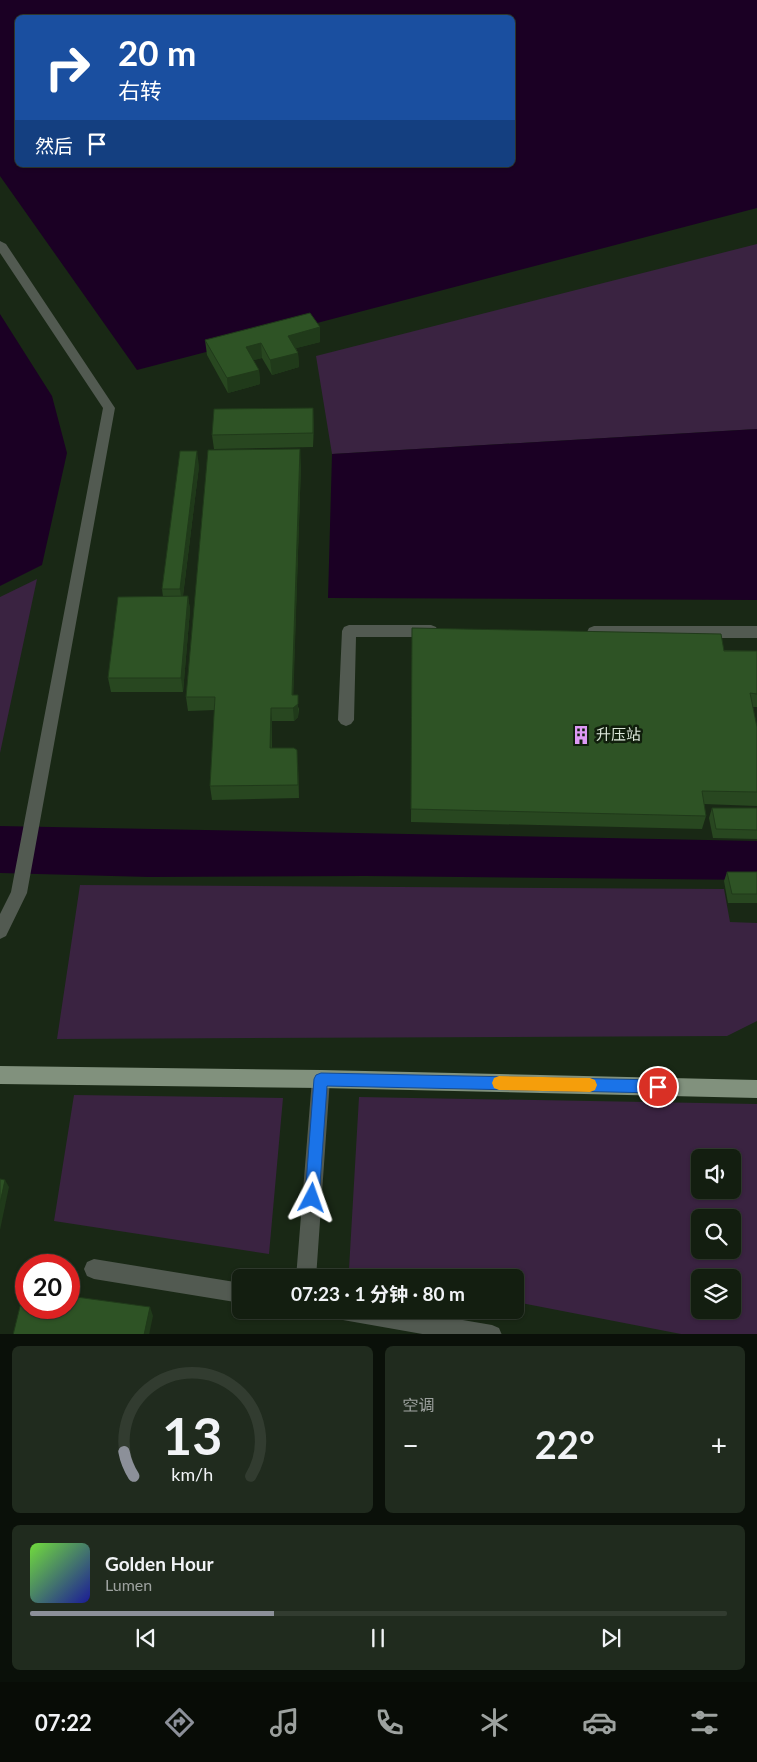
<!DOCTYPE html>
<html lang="zh">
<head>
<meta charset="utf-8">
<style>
  :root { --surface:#131e10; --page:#202b1e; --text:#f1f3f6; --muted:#9da29f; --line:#323c30; --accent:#8c9099 }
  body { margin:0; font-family:Lato,"Noto Sans SC",sans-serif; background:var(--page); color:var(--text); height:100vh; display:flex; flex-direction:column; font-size:19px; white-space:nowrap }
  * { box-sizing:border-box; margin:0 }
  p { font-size:16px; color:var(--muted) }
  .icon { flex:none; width:28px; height:28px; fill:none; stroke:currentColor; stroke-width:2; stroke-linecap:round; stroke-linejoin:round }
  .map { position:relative; height:1334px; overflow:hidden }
  .panel { display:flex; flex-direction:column; gap:12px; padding:12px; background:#0a1009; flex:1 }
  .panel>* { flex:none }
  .banner { position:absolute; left:15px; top:15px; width:500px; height:152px; border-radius:8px; box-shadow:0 1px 4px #0004,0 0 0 1px var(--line); background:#1a4fa0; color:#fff; overflow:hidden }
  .controls { position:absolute; left:691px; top:1149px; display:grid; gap:10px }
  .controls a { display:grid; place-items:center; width:50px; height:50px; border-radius:8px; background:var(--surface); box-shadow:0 1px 4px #0004,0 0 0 1px var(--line); font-size:25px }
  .speed { position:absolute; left:15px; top:1254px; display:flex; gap:10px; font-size:25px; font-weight:700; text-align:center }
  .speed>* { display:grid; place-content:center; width:65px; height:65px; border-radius:50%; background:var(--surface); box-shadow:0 1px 4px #0004,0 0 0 1px var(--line); line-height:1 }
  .speed .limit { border:8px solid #d22; background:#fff; color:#111 }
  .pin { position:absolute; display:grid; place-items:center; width:42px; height:42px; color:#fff; margin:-21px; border:2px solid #fff; border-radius:50%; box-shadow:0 1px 5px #0007 }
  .me { position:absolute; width:55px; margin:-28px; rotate:4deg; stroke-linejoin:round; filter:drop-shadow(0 0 4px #0008) }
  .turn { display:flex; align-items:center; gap:18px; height:105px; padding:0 20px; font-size:22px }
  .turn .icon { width:65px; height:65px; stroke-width:2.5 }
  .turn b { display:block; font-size:35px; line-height:42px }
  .then { display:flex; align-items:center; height:48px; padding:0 20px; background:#0003; gap:10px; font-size:19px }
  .big { font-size:38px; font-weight:700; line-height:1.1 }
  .panel .tile { flex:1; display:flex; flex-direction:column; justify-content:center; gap:8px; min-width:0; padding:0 18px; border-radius:8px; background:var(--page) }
  .panel .dial { align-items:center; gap:0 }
  .dial svg { height:130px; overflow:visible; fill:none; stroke:var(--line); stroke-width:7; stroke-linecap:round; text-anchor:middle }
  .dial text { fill:var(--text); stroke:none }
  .song { display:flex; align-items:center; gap:15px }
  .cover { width:60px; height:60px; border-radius:8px; background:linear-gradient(135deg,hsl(100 70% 55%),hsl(240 70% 35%)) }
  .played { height:5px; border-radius:2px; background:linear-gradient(90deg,var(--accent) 35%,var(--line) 35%) }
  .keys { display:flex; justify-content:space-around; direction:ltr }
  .heat { display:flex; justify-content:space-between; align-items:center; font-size:28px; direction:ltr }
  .panel .tiles { flex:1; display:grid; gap:12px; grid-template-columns:1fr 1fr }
  .tile:last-child { grid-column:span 2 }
  .trip { position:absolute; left:232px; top:1269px; width:292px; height:50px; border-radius:8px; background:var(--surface); box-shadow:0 1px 4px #0004,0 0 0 1px var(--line); font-weight:700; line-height:50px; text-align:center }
  .tab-bar { display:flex; height:80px; justify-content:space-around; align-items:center; background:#080c06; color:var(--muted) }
  .tab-bar .icon { width:35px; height:35px }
  .tab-bar .active { color:var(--accent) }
  .tab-bar b { font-size:22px; color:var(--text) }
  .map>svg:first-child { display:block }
</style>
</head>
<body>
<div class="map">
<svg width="757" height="1335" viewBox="0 0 757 1335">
  <rect width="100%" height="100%" fill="#192815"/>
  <!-- green -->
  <path fill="#3a2341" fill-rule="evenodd" d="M757,244V429L332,454L316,356Z
    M37,579L0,753V597Z
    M80,885L724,889L730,922L757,923V1021L727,1036L57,1039Z
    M74,1095L283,1098L269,1254L54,1221Z
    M359,1097L757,1104V1334H681L516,1302V1278L393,1277L349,1269ZM700,1158H732V1190H700ZM700,1218H732V1250H700ZM700,1278H732V1310H700Z"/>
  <!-- water -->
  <path fill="#1b0024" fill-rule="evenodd" d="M0,0H757V208L137,370L0,176ZM18,18H512V165H18Z
    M0,314L52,396L67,453L42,565L0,586Z
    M757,429V600L328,598L332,454Z
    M0,826L757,841V880L365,876L149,877L0,873Z"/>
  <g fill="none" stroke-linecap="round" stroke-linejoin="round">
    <!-- minor -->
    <path fill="#525a51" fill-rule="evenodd" d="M0,241L6,244L115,408L27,893L6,936L0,939V914L11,892L103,408L0,253Z
      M349,625H431L436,627L438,631L436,635L431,637H356L354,720L351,724L346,726L341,724L338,720L342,631L344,627Z
      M594,626H757V638H594L589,636L587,632L589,628Z
      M321,1070L328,1073L330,1079L316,1278H296L312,1079L314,1073Z
      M94,1259L241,1283V1303L94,1279L87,1276L84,1269L87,1262Z
      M333,1310H404L492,1325L499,1328L502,1335H428L343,1320L336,1317Z"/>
    <!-- major -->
    <path fill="#81917d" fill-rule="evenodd" d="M0,1066L321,1070L757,1080V1098L321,1088L0,1084Z"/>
  </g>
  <!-- wall -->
  <path fill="#284720" d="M320,327V342L296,348L298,353L299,367L272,375L262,358L253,360L259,370L260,384L228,393L207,355L205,340Z
    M314,422L313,447L214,449L212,435Z
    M301,464L293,695L299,709L298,717L294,721H272V748L298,763L299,798L212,800L210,786L215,710L188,711L186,697Z
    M199,466L183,596H188L190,610L183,692H111L108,678L163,597L162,589Z
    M412,642L757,651V707H753L757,727V806L704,804L706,816L702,829L411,822Z
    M712,808H757V839L713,838L709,818Z
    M727,872H757V903H728L724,881Z"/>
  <!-- shaded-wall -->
  <path fill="#203a1a" d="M320,327V342L289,350L288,336Z
    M261,343L262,358L247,362L246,347Z
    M298,353L299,367L272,375L270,360Z
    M259,370L260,384L228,393L227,378Z
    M313,408L314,422L313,447Z
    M300,449L301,464L293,707L298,695V717L294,721L292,695Z
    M197,451L199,466L182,603L180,589Z
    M188,596L190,610L183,692L181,678Z
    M271,708L272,721L271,762L270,748Z
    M5,1180L9,1187L0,1230V1203Z
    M150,1307L153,1316L149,1335H144Z"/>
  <!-- building -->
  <path fill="#2e5325" stroke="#203a1a" d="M310,313L320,327L288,336L298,353L270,360L261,343L246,347L259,370L227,378L205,340Z
    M313,408V433L212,435L214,409Z
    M300,449L292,695H298V704L293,708H271L270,748H294L297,750L298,785L210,786L215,697H186L208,450Z
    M180,451H197L180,589H162Z
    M188,596L181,678H108L118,597Z
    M412,628L721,634L724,651H757V694L750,693L757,727V792L702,791L706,816L411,809Z
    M712,808H757V830L716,829Z
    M727,872H757V894H732Z
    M0,1179L5,1180L0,1203Z
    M24,1290L26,1291V1308H69V1296L150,1307L144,1335H13Z"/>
  <!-- route -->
  <path fill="#1a73e8" stroke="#114b97" d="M321,1073L658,1080L663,1082L665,1087L663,1091L658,1093L327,1086L319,1198L317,1203L312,1206L307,1203L305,1198L314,1079L316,1075Z"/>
  <!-- slow -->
  <path fill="#f59e0b" d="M499,1076L590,1078L595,1080L597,1085L595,1090L590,1092L499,1090L494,1088L492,1083L494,1078Z"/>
  <!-- icons -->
  <defs>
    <g id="building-bare" transform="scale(1.5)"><path d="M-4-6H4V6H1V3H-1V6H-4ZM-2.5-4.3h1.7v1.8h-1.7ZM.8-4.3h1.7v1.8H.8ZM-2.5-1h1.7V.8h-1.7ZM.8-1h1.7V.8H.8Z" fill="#dd99f4" stroke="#101e0c" stroke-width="2.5" paint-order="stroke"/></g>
  </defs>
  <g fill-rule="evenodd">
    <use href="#building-bare" x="581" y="735"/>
  </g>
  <g text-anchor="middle" stroke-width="5" stroke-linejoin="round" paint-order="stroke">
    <!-- poi labels -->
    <g font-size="15" fill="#dce7da" stroke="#101e0c" text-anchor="start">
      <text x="596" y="740">升压站</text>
    </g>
  </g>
</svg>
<div class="controls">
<a><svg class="icon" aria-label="sound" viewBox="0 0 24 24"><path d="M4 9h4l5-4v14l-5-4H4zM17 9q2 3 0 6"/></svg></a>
<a><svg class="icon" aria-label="search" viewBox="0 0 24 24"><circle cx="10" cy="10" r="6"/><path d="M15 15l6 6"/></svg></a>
<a><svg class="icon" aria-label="layers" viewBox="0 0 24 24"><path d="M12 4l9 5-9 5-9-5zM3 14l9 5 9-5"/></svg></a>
</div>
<div class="speed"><div class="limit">20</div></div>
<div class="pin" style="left:658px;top:1087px;background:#d93025"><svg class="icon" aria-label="arrive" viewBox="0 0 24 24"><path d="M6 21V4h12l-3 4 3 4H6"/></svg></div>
<svg class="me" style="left:312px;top:1198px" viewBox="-20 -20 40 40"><path d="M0-17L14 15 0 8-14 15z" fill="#1a73e8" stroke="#fff" stroke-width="4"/></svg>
<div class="trip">07:23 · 1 分钟 · 80 m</div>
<div class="banner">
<div class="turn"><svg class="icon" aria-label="right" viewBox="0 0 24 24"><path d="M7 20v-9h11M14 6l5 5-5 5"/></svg><div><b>20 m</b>右转</div></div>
<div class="then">然后<svg class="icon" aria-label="arrive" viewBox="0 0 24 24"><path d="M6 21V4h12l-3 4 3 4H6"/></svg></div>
</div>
</div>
<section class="panel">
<div class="tiles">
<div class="tile dial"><svg viewBox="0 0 100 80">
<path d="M14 69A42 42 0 1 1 86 69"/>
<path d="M14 69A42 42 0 0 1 8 54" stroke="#8c9099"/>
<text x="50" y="56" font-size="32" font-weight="700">13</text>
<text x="50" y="72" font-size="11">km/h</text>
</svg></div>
<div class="tile"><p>空调</p>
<div class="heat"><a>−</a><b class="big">22°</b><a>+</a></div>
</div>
<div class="tile">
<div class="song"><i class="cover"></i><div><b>Golden Hour</b><p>Lumen</p></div></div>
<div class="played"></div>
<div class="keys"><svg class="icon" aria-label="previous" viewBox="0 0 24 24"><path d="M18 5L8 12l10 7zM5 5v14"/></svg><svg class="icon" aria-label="pause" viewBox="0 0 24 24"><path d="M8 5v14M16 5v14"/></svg><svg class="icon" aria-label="next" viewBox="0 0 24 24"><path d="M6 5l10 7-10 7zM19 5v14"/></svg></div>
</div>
</div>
</section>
<nav class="tab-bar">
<b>07:22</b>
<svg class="icon active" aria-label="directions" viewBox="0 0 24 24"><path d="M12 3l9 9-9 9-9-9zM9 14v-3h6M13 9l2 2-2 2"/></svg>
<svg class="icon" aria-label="music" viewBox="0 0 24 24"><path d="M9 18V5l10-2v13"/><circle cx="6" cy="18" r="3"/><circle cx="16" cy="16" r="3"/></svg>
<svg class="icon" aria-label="phone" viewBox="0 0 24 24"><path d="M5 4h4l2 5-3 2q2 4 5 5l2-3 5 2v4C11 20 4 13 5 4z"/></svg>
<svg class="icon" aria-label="climate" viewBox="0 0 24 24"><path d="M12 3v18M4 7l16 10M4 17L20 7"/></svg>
<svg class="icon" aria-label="car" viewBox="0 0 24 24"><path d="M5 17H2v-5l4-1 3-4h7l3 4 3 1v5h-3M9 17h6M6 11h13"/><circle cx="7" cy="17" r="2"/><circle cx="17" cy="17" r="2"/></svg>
<svg class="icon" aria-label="filters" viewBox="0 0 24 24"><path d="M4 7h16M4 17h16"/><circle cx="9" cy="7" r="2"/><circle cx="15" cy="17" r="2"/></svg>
</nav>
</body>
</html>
